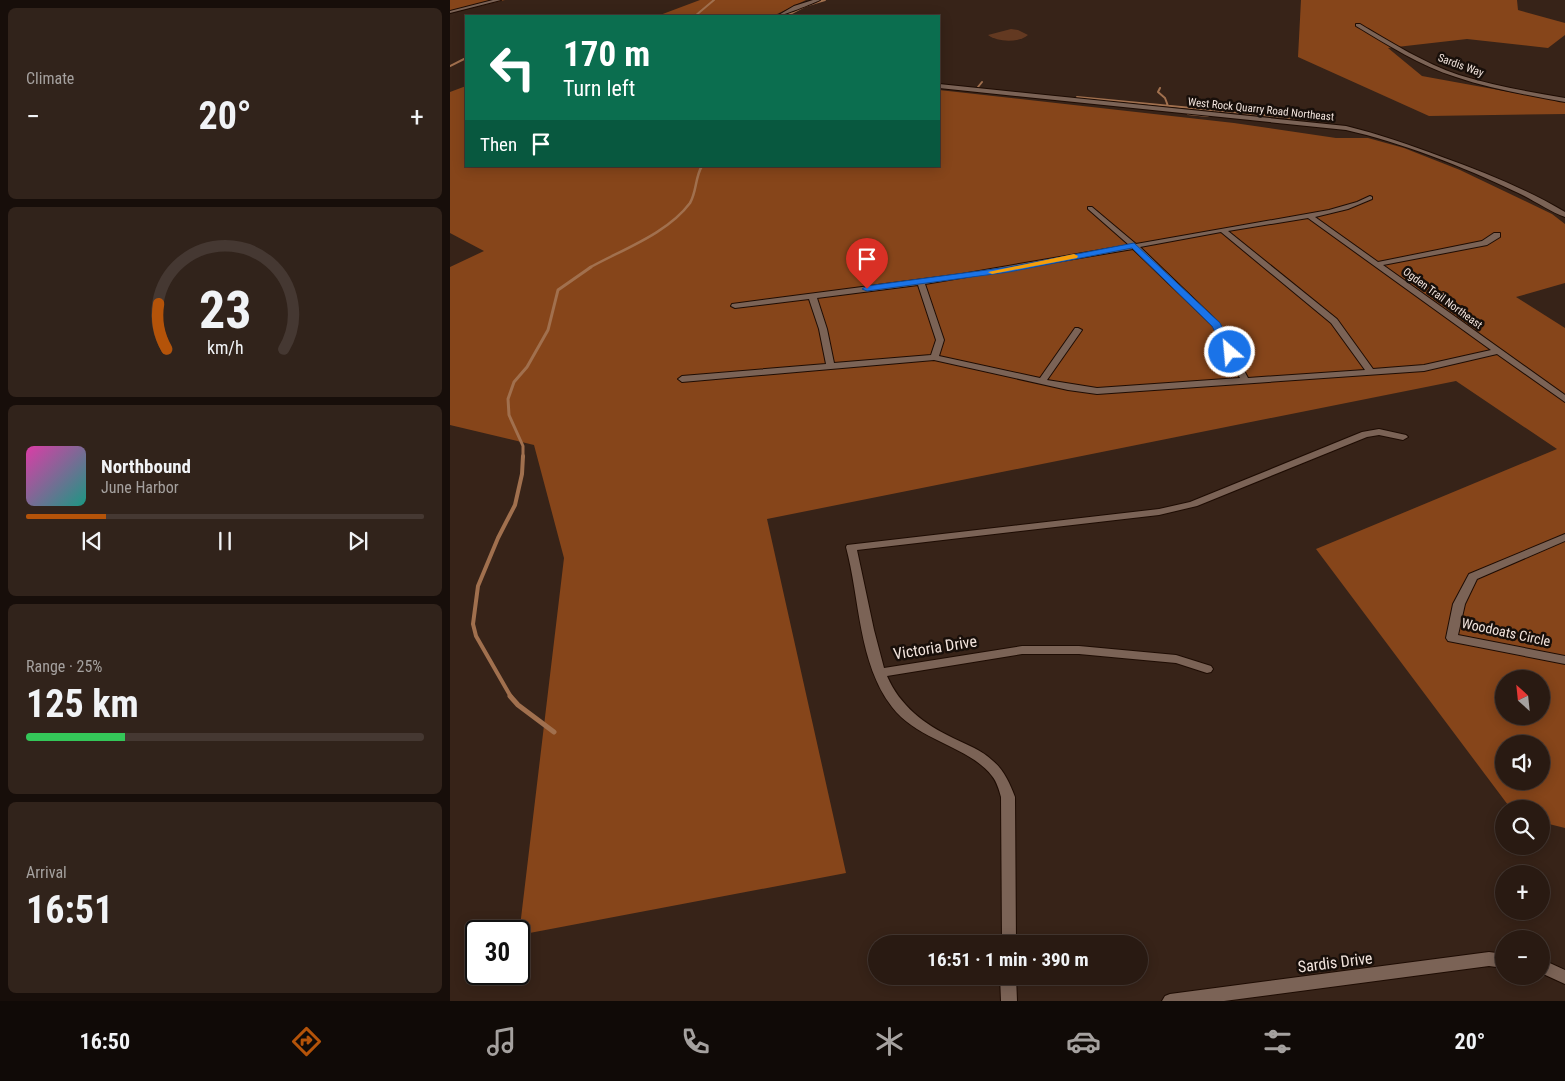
<!DOCTYPE html>
<html lang="en">
<head>
<meta charset="utf-8">
<style>
  :root { --surface:#291a12; --page:#31231b; --text:#f1f3f6; --muted:#a5a19f; --line:#453832; --accent:#b45309 }
  body { margin:0; font-family:"Roboto Condensed",sans-serif; background:var(--page); color:var(--text); height:100vh; display:flex; flex-direction:column; font-size:19px; white-space:nowrap }
  * { box-sizing:border-box; margin:0 }
  p { font-size:16px; color:var(--muted) }
  .icon { flex:none; width:28px; height:28px; fill:none; stroke:currentColor; stroke-width:2; stroke-linecap:round; stroke-linejoin:round }
  .map { position:relative; flex:1; overflow:hidden }
  .drawer { display:flex; flex-direction:column; gap:8px; padding:8px; background:#170e0a; width:450px }
  .drawer>* { flex:none }
  .hud { position:absolute; left:15px; top:15px; width:475px; height:152px; border-radius:0px; box-shadow:0 2px 12px #0003,0 0 0 1px var(--line); background:#0b6e4f; color:#fff; overflow:hidden }
  .needle { width:32px; rotate:333deg }
  .fabs { position:absolute; left:1045px; top:670px; display:grid; gap:10px }
  .fabs a { display:grid; place-items:center; width:55px; height:55px; border-radius:50%; background:var(--surface); box-shadow:0 2px 12px #0003,0 0 0 1px var(--line); font-size:25px }
  .speed { position:absolute; left:15px; top:920px; display:flex; gap:10px; font-size:25px; font-weight:700; text-align:center }
  .speed>* { display:grid; place-content:center; width:65px; height:65px; border-radius:50%; background:var(--surface); box-shadow:0 2px 12px #0003,0 0 0 1px var(--line); line-height:1 }
  .speed .limit { border:2px solid #111; border-radius:8px; background:#fff; color:#111 }
  .pin { position:absolute; display:grid; place-items:center; width:42px; height:42px; color:#fff; margin:-51px -21px; border-radius:50% 50% 50% 0; rotate:-45deg; box-shadow:0 0 5px #0007 }
  .pin .icon { rotate:45deg }
  .me { position:absolute; width:55px; margin:-28px; rotate:333deg; stroke-linejoin:round; filter:drop-shadow(0 0 4px #0008) }
  .turn { display:flex; align-items:center; gap:18px; height:105px; padding:0 15px; font-size:22px }
  .turn .icon { width:65px; height:65px; stroke-width:2.5 }
  .turn b { display:block; font-size:35px; line-height:42px }
  .then { display:flex; align-items:center; height:48px; padding:0 15px; background:#0003; gap:10px; font-size:19px }
  .big { font-size:38px; font-weight:700; line-height:1.1 }
  .drawer .card { flex:1; display:flex; flex-direction:column; justify-content:center; gap:8px; min-width:0; padding:0 18px; border-radius:8px; background:var(--page) }
  .drawer .dial { align-items:center; gap:0 }
  .dial svg { height:130px; overflow:visible; fill:none; stroke:var(--line); stroke-width:7; stroke-linecap:round; text-anchor:middle }
  .dial text { fill:var(--text); stroke:none }
  .song { display:flex; align-items:center; gap:15px }
  .cover { width:60px; height:60px; border-radius:8px; background:linear-gradient(135deg,hsl(320 70% 55%),hsl(170 70% 35%)) }
  .played { height:5px; border-radius:2px; background:linear-gradient(90deg,var(--accent) 20%,var(--line) 20%) }
  .keys { display:flex; justify-content:space-around; direction:ltr }
  .heat { display:flex; justify-content:space-between; align-items:center; font-size:28px; direction:ltr }
  .charge { height:8px; border-radius:4px; background:linear-gradient(90deg,#34c759 25%,var(--line) 0) }
  .trip { position:absolute; left:418px; top:935px; width:280px; height:50px; border-radius:25px; background:var(--surface); box-shadow:0 2px 12px #0003,0 0 0 1px var(--line); font-weight:700; line-height:50px; text-align:center }
  .menu { display:flex; height:80px; justify-content:space-around; align-items:center; background:#100a07; color:var(--muted) }
  .menu .icon { width:35px; height:35px }
  .menu .on { color:var(--accent) }
  .menu b { font-size:22px; color:var(--text) }
  main { display:flex; flex:1; min-height:0 }
  .map>svg:first-child { display:block }
</style>
</head>
<body>
<main>
<section class="drawer">
<div class="card"><p>Climate</p>
<div class="heat"><a>−</a><b class="big">20°</b><a>+</a></div>
</div>
<div class="card dial"><svg viewBox="0 0 100 80">
<path d="M14 69A42 42 0 1 1 86 69"/>
<path d="M14 69A42 42 0 0 1 9 41" stroke="#b45309"/>
<text x="50" y="56" font-size="32" font-weight="700">23</text>
<text x="50" y="72" font-size="11">km/h</text>
</svg></div>
<div class="card">
<div class="song"><i class="cover"></i><div><b>Northbound</b><p>June Harbor</p></div></div>
<div class="played"></div>
<div class="keys"><svg class="icon" aria-label="previous" viewBox="0 0 24 24"><path d="M18 5L8 12l10 7zM5 5v14"/></svg><svg class="icon" aria-label="pause" viewBox="0 0 24 24"><path d="M8 5v14M16 5v14"/></svg><svg class="icon" aria-label="next" viewBox="0 0 24 24"><path d="M6 5l10 7-10 7zM19 5v14"/></svg></div>
</div>
<div class="card"><p>Range · 25%</p><b class="big">125 km</b><div class="charge"></div></div>
<div class="card"><p>Arrival</p><b class="big">16:51</b></div>
</section>
<div class="map">
<svg width="1115" height="1001" viewBox="0 0 1115 1001">
  <rect width="100%" height="100%" fill="#372318"/>
  <!-- green -->
  <path fill="#633921" d="M561,29L568,30L578,35C569,43 547,42 538,35Z"/>
  <!-- forest -->
  <path fill="#86451a" fill-rule="evenodd" d="M0,0H55L0,13Z
    M250,0H356L323,16L210,15Z
    M851,0H1067L1068,10L1115,23V35L1098,48L1017,39L938,48L972,76L1115,102V114L979,116L848,57Z
    M16,86V166H489V90L784,123L886,138H918L954,148L1010,170L1102,214L1115,224V283L1066,297L1115,328V828L1091,822V809H1061L866,549L1107,449L1006,381L317,519L396,873L69,935L114,558L84,445L0,425V267L34,251L0,233V92ZM1054,679H1091V716H1054ZM1054,744H1091V781H1054Z"/>
  <g fill="none" stroke-linecap="round" stroke-linejoin="round">
    <!-- stream-far4 -->
    <path stroke="#a1704e" stroke-width="2" d="M245,16L264,0
      M336,16L355,6L375,0
      M0,66L16,58
      M528,87L532,82
      M710,88L708,92L715,98L718,106
      M627,97L844,118
      M764,111L769,103
      M738,114L758,116"/>
    <!-- stream-far3 -->
    <path stroke="#a1704e" stroke-width="2.5" d="M837,117L844,118
      M139,268C171,250 217,234 240,203C247,191 245,177 252,166"/>
    <!-- stream-far2 -->
    <path stroke="#a1704e" stroke-width="3" d="M73,457V446L59,415L58,399L64,382L77,367L98,330L108,290L141,267"/>
    <!-- stream-far1 -->
    <path stroke="#a1704e" stroke-width="4" d="M61,697L26,636L23,624L28,586L48,538L65,505L72,474L73,456"/>
    <!-- stream -->
    <path stroke="#a1704e" stroke-width="5" d="M60,696L68,705L104,732"/>
    <!-- street casing -->
    <g stroke="#1e0c03" stroke-width="2">
      <path id="street" d="M43,0H51L0,13V11Z
        M363,0H370C365,3 331,16 327,16L344,6Z
        M906,24H910C942,43 974,63 1009,75C1044,86 1080,92 1115,98V102C1078,95 1041,89 1006,77C970,66 938,45 906,26Z
        M489,84L896,126C929,134 960,145 992,157C1034,172 1076,189 1115,212V217C1098,211 1081,198 1064,191C1014,167 950,142 896,130L489,88Z
        M920,196L922,197V199L898,209L865,217L928,262L1032,241L1044,233H1050V237L1037,245L933,265L1115,395V402L1047,354L974,371L647,394L618,390L484,360L232,382L228,379L232,376L376,364L369,329L359,299L285,308L281,306L282,304L512,274L679,245L638,209V207H642L686,244L879,210L907,202ZM858,218L1041,350L974,365L923,369L887,319L778,231ZM771,232L881,323L915,370L798,378L769,323L690,247ZM683,249L763,326L790,378L647,388L597,380L632,330L628,328H625L590,378L489,356L494,340L475,284ZM468,285L486,340L481,355L384,363L377,329L367,298Z
        M929,429L956,435L958,437L953,440L929,435L917,437L747,506L709,515L407,550L424,630L434,668L572,646H629L726,655L761,666L763,669L761,672L757,673L726,663L629,654H572L437,676C450,706 474,724 503,738C517,745 532,750 543,761C554,770 560,784 565,797L566,944H552L551,797C549,790 547,782 542,776C519,746 468,741 442,707C408,663 410,599 396,547L397,545L709,509L740,502L912,432Z
        M1115,534V541L1027,579L1015,604L1008,635L1115,656V664L998,641L996,638L1003,604L1019,574Z
        M1039,952L1054,954V968L1039,966L774,1001H712L715,996L720,994Z
        M1091,959L1115,970V984L1091,973Z
        M550,976H566L567,1001H551Z"/>
    </g>
    <!-- street -->
    <use href="#street" fill="#7b6356" fill-rule="evenodd"/>
  </g>
  <!-- route -->
  <path fill="#1a73e8" stroke="#114b97" d="M684,243L770,323L785,352L784,354H777L762,326L682,248L559,272L417,291L412,289L417,286L559,267Z"/>
  <!-- slow -->
  <path fill="#f59e0b" d="M624,254L628,256L627,258L542,274L538,272Z"/>
  <g text-anchor="middle" stroke-width="5" stroke-linejoin="round" paint-order="stroke">
    <!-- far-street labels -->
    <g font-size="11" fill="#f2e4dd" stroke="#180f0a">
      <text transform="translate(1011 65) rotate(20)" y="4">Sardis Way</text>
      <text transform="translate(811 109) rotate(6)" y="4">West Rock Quarry Road Northeast</text>
      <text transform="translate(993 298) rotate(36)" y="4">Ogden Trail Northeast</text>
    </g>
    <!-- street labels -->
    <g font-size="14" fill="#f2e4dd" stroke="#180f0a">
      <text transform="translate(1056 632) rotate(12)" y="5">Woodoats Circle</text>
    </g>
    <!-- near-street labels -->
    <g font-size="16" fill="#f2e4dd" stroke="#180f0a">
      <text transform="translate(485 647) rotate(-9)" y="6">Victoria Drive</text>
      <text transform="translate(885 962) rotate(-7)" y="6">Sardis Drive</text>
    </g>
  </g>
</svg>
<div class="fabs">
<a><svg class="needle" viewBox="-14 -14 28 28"><path d="M0-13l5 13h-10z" fill="#e53935"/><path d="M0 13l5-13h-10z" fill="#a5a19f"/></svg></a>
<a><svg class="icon" aria-label="sound" viewBox="0 0 24 24"><path d="M4 9h4l5-4v14l-5-4H4zM17 9q2 3 0 6"/></svg></a>
<a><svg class="icon" aria-label="search" viewBox="0 0 24 24"><circle cx="10" cy="10" r="6"/><path d="M15 15l6 6"/></svg></a>
<a>+</a>
<a>−</a>
</div>
<div class="speed"><div class="limit">30</div></div>
<div class="pin" style="left:417px;top:289px;background:#d93025"><svg class="icon" aria-label="arrive" viewBox="0 0 24 24"><path d="M6 21V4h12l-3 4 3 4H6"/></svg></div>
<svg class="me" style="left:780px;top:352px" viewBox="-20 -20 40 40"><circle r="17" fill="#1a73e8" stroke="#fff" stroke-width="3"/><path d="M0-11L8 9 0 5-8 9z" fill="#fff"/></svg>
<div class="trip">16:51 · 1 min · 390 m</div>
<div class="hud">
<div class="turn"><svg class="icon" aria-label="left" viewBox="0 0 24 24"><path d="M17 20v-9H6M10 6l-5 5 5 5"/></svg><div><b>170 m</b>Turn left</div></div>
<div class="then">Then<svg class="icon" aria-label="arrive" viewBox="0 0 24 24"><path d="M6 21V4h12l-3 4 3 4H6"/></svg></div>
</div>
</div>
</main>
<nav class="menu">
<b>16:50</b>
<svg class="icon on" aria-label="directions" viewBox="0 0 24 24"><path d="M12 3l9 9-9 9-9-9zM9 14v-3h6M13 9l2 2-2 2"/></svg>
<svg class="icon" aria-label="music" viewBox="0 0 24 24"><path d="M9 18V5l10-2v13"/><circle cx="6" cy="18" r="3"/><circle cx="16" cy="16" r="3"/></svg>
<svg class="icon" aria-label="phone" viewBox="0 0 24 24"><path d="M5 4h4l2 5-3 2q2 4 5 5l2-3 5 2v4C11 20 4 13 5 4z"/></svg>
<svg class="icon" aria-label="climate" viewBox="0 0 24 24"><path d="M12 3v18M4 7l16 10M4 17L20 7"/></svg>
<svg class="icon" aria-label="car" viewBox="0 0 24 24"><path d="M5 17H2v-5l4-1 3-4h7l3 4 3 1v5h-3M9 17h6M6 11h13"/><circle cx="7" cy="17" r="2"/><circle cx="17" cy="17" r="2"/></svg>
<svg class="icon" aria-label="filters" viewBox="0 0 24 24"><path d="M4 7h16M4 17h16"/><circle cx="9" cy="7" r="2"/><circle cx="15" cy="17" r="2"/></svg>
<b>20°</b>
</nav>
</body>
</html>
